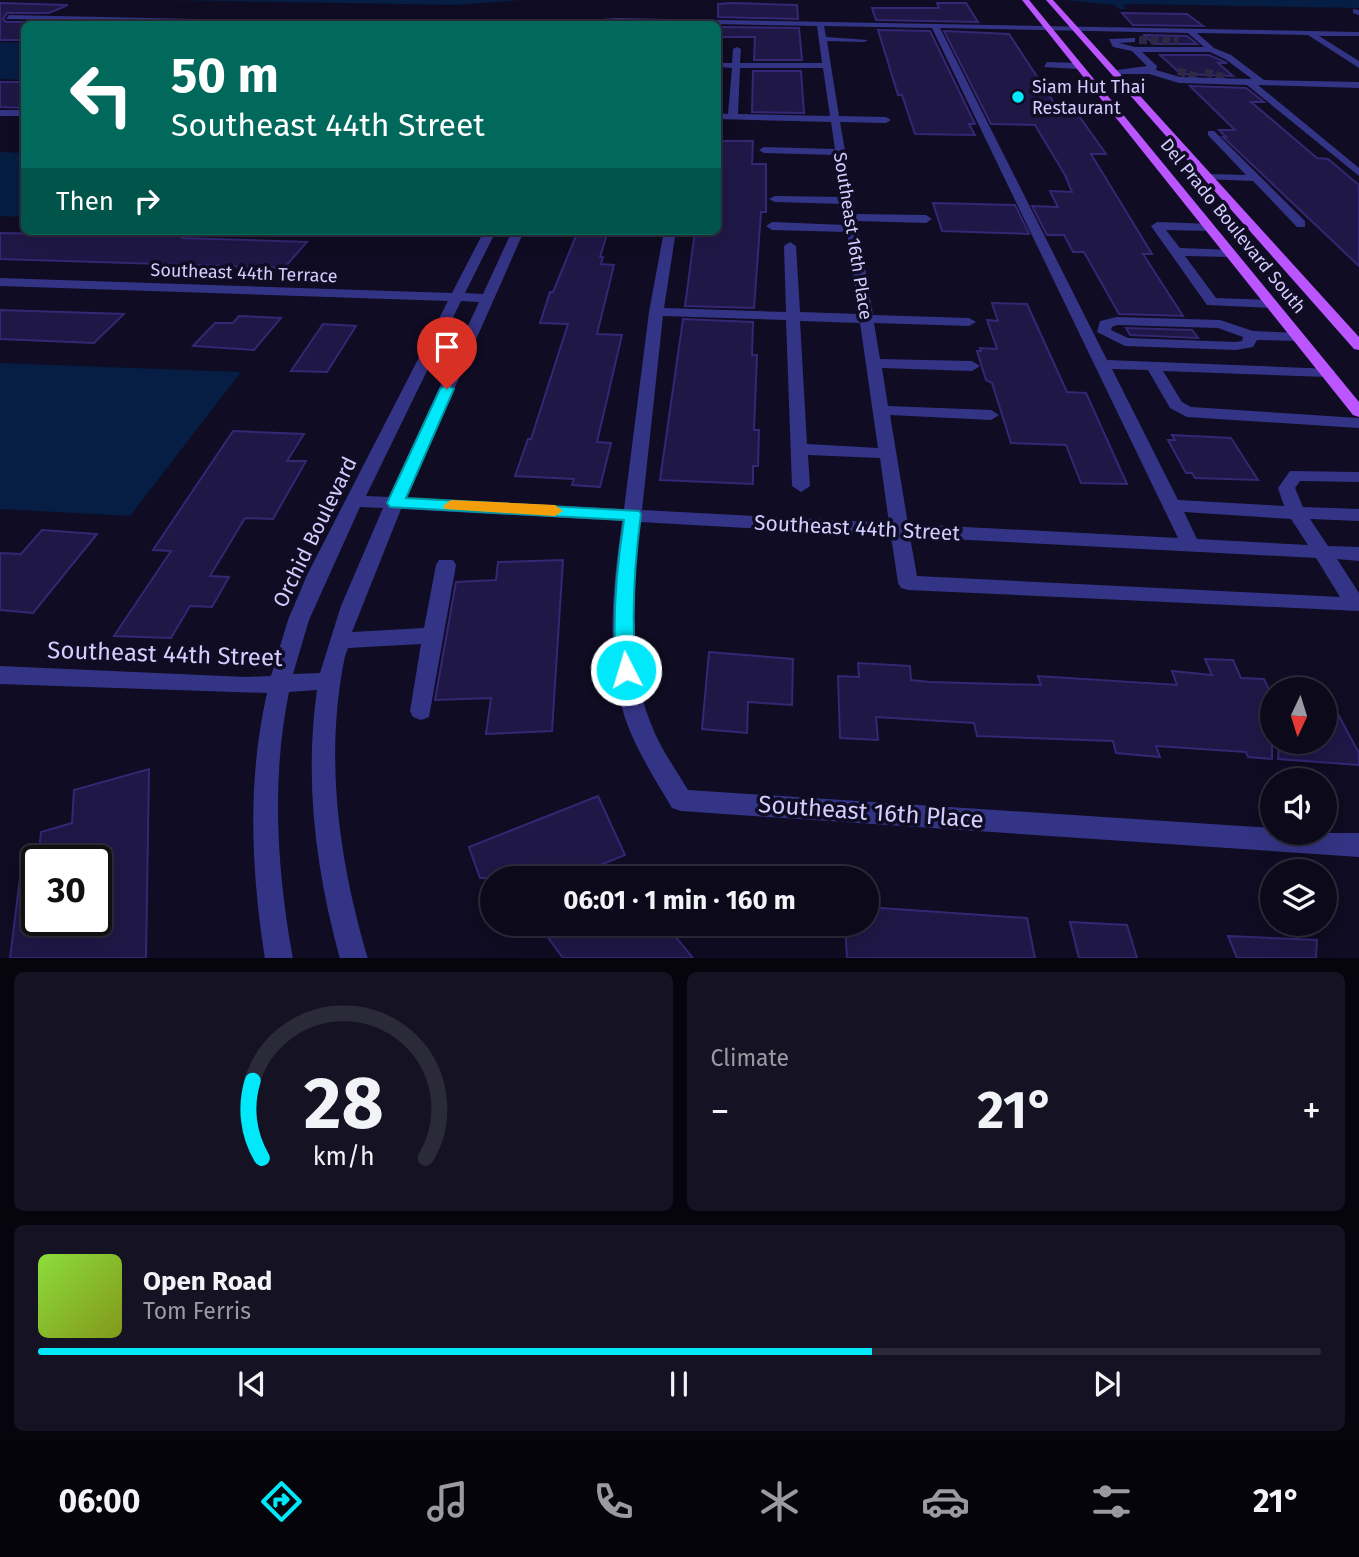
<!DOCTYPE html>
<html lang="en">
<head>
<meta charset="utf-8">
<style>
  :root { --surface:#0b091a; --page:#141223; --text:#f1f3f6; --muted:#9a9aa2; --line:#2b2a39; --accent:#00e8f9 }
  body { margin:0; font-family:"Fira Sans",sans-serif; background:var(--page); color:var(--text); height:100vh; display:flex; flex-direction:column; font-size:26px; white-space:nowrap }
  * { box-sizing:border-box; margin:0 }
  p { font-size:23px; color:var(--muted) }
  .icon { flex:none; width:38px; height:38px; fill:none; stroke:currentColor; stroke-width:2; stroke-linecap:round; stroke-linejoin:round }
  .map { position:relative; height:958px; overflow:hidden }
  .drawer { display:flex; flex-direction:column; gap:14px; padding:14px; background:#06050e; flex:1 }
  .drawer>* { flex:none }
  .top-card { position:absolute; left:21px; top:21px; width:700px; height:214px; border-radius:10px; box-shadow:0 7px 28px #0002,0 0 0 2px var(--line); background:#00695c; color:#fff; overflow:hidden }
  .needle { width:46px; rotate:184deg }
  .controls { position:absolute; left:1260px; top:677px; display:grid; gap:14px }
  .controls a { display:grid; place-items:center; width:77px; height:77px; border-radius:50%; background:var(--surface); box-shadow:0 7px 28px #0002,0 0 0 2px var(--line); font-size:35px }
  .speed { position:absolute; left:21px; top:845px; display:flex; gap:14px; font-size:35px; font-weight:700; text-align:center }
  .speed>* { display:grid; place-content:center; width:91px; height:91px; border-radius:50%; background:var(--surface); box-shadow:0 7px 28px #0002,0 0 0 2px var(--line); line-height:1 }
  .speed .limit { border:4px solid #111; border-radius:10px; background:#fff; color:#111 }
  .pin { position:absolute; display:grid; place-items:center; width:60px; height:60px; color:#fff; margin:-72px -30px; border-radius:50% 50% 50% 0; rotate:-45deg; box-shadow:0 0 7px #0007 }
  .pin .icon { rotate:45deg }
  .me { position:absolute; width:77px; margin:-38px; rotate:355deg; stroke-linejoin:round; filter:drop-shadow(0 0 5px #0008) }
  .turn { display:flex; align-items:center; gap:24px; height:147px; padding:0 35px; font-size:32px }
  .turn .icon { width:91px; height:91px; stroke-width:2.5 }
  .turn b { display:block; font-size:49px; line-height:60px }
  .then { display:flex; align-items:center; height:66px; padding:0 35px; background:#0003; gap:14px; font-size:26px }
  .big { font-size:52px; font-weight:700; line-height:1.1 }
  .drawer .tile { flex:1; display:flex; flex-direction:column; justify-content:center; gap:10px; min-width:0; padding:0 24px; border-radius:10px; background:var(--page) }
  .drawer .dial { align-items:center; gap:0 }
  .dial svg { height:182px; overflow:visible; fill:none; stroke:var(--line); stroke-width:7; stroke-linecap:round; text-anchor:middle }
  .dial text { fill:var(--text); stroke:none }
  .song { display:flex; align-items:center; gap:21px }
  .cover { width:84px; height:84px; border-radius:10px; background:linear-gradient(135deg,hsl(90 70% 55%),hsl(70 70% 35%)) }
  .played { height:7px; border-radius:4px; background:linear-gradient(90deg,var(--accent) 65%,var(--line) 65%) }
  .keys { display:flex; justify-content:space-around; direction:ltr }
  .heat { display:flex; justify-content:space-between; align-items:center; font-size:38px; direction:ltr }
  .drawer .tiles { flex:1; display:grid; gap:14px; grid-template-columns:1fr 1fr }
  .tile:last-child { grid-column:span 2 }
  .trip { position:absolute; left:480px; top:866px; width:399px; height:70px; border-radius:35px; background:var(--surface); box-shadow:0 7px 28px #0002,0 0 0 2px var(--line); font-weight:700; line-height:70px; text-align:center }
  .tabs { display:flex; height:112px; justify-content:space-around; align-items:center; background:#04040a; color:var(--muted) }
  .tabs .icon { width:49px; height:49px }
  .tabs .selected { color:var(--accent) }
  .tabs b { font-size:32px; color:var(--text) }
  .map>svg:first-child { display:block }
</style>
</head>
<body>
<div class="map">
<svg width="1359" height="959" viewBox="0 0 1359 959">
  <rect width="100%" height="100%" fill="#0f0c23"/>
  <!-- water -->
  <path fill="#061e43" d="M169,0H523L455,5Z
    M1064,0H1359V8L1135,4L1123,5L1127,9H1119L1115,5Z
    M0,42L24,43V80L0,79Z
    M0,152L24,153V217L0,216Z
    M0,363L241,372L130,516L0,509Z"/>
  <!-- building -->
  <path fill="#1f1746" stroke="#342773" stroke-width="2" d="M0,3L68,5L49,13H7L3,19L6,22H30L24,24V40H0Z
    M733,3L797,5L798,19L718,17V4Z
    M937,3H966L978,22L876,20L872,8H939Z
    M1122,13L1187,14L1203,26L1133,25Z
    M718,27L799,28L802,60H754L755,37H718Z
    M878,30L930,31L975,124H969L975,135L915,134L902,95H898Z
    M944,31L1009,34L1063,116H1079L1106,154H1091L1152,254H1143L1183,316L1119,314L1084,252H1073L1064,235H1047L1032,206L1058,207L1050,191L1072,192L1065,175L1035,125L991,124Z
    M1144,35L1187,36L1197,44H1154Z
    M1160,55H1209L1227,63H1218L1233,76L1181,74Z
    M753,71H801L804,113L752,112Z
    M0,82H24V108L0,107Z
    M1190,86L1246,88L1264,102H1251L1317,158L1328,159L1359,185V266L1223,137H1226L1219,130H1235Z
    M718,141H753L752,164H766V212H761L754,308L685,306L695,231H718Z
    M933,203L1015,205L1029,234L942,231Z
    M145,231L188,233L182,238L307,242L284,268L0,259V233L139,236Z
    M578,231H608L600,257H603L601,264L614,265L597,334L622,335L597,442L611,443L600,487L572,485L574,479L515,476L528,439H531L568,324L540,323L550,292H553Z
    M992,303L1027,304L1067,392L1086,393L1127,484L1081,483L1066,445L1011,443L992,383L986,380L977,351H981L980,348L997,349L987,320L998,321Z
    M0,310L124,314L94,343L0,339Z
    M239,316L281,318L254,350L193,346L215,323H233Z
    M683,319L753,322L752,355H757L754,430H759L758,466H753V484L660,480Z
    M323,324L356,326L327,372L291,371Z
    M1126,328L1192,330L1198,338L1130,335Z
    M233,431L304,434L287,461H306L273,519L245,518L210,576L229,577L212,607L190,606L171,638L114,636L171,551L153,550Z
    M1172,435L1231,438L1258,480L1195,478L1192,473H1186L1168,440H1175Z
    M42,530L97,534L33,613L0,610V553L21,554Z
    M563,560L552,731L486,734L491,698L435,700L456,582L496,580L498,562Z
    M709,652L793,659L792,705L748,702L747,733L702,729Z
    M1205,659L1233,660L1241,678L1264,679L1272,696V759L1248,757L1246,752L1156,746L1160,757L1116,753L1113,741L977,736L974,723L876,717L878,740L840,738L838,676L859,677L858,663L910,666L911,680L930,682L1041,685L1038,676L1177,685L1172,671L1212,675Z
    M1325,690L1359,753V765L1278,759L1279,742H1325Z
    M149,769L146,958H10L22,862L37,863V920H96V861H38L41,832L72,823L74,790Z
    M598,796L625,855L569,878H480L469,847Z
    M866,907L1027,918L1035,958H847L845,924H866Z
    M1070,922L1127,925L1137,958H1079Z
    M570,924H665L693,958H563L549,939Z
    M1228,936L1317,940L1316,958H1237Z"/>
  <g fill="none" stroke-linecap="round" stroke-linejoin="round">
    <!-- minor-tunnel -->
    <path stroke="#2c2944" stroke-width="8" stroke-dasharray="8 3.5" stroke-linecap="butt" d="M1139,40L1178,41
      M1178,71L1198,77
      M1205,72L1227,78"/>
    <!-- minor -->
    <path fill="#343486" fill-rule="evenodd" d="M1353,9L1359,10V15L1353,13Z
      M9,15L337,22L341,24L6,19Z
      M617,18L1359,32V36H1319L1359,61V68L1308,35L1197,33L1214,48L1231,55L1264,80L1359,82V88L1258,85L1359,168V176L1247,85L1179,83L1149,74H1114L1110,71L1147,66L1132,51L1113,47L1109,39L1135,38V42L1119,43L1135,47H1204L1188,33L940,28L1107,360L1332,369L1335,372L1327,377L1163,371L1182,402L1191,407L1359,418V428L1187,417L1170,408L1148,370L1112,369L1178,500L1284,506L1278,488L1290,471L1359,472V482L1300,481L1295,488L1303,507L1359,509V521L1310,519L1328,546L1359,547V561L1337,559L1359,593V611L908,590L901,588L898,583L891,536L640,522C633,588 625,661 651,724C660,748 675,768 688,790L1272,828V833H1359V857L681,811L672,808C655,779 636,750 625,718C605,654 613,586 622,521L401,509L352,632L424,628L436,565L439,560H453L456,565L429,717L421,720L413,717L410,711L421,644L348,648L345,656C324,757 339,861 368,959H340C316,871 304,781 317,690L289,692C271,781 277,870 293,959H265C251,870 247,781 267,693L0,684V666L246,677L271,676L288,620L307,575L448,301L0,286V278L452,293L484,231H496L465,293L483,294L512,231H524L406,498L624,509L649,312L664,231H676L664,308L786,312L784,246L790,242L796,246L800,312L859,314L847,232L772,230L766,226L772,222L846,225L843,204L775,202L769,199L775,196L842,197L835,155L764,153L759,150L764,147L835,149L831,122L718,119V113L728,114L732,68L718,67V63H732L733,49L737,47L741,49L740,63H822L817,26L617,22L516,24ZM824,26L932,28L1178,538L908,524L890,415L991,420L999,415L991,410L888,406L882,368L972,371L980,366L972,361L880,359L874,323L969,326L976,322L969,318L873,315L857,221L926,223L932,219L926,215L856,214L840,122L886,123L891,120L886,117L839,116L827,41L864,42L868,40L826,37ZM1142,52H1210L1225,59L1252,79L1180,77L1156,70L1157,66ZM740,68H823L830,116L738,114ZM461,301L479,302L389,497L366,496ZM663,316L786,320L792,486L801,492L810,486L808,455L880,458L889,523L642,510ZM800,321L860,323L878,448L807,444ZM360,507L383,508L341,606L320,673L293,674L309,620ZM1184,512L1291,519L1308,545L1197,539ZM910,537L1316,558L1340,597L917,576Z
      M1047,62L1078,63L1082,66L1078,69L1044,67Z
      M1077,104L1112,105L1117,108L1112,111L1074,109L1072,107Z
      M0,110H24V116H0Z
      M1208,131H1214L1305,221V227H1297L1253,181L1205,179L1204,177L1209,174L1246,175L1208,135Z
      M1157,222L1213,224V230L1209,231L1166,230L1180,248L1234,250L1236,253L1230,257L1185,256L1216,298L1272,300L1279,304L1272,308L1207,305L1151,226Z
      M1117,317L1220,320L1253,331L1299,333L1306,337L1299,341L1257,340L1253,347L1236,350L1125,346L1097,332L1100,321ZM1117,325L1218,328L1243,337L1242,341L1236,342L1128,338L1111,330L1112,327Z"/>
    <!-- major -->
    <path fill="#b5f" fill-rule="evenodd" d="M1022,0H1029L1359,402V417L1353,415Z
      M1046,0H1053L1359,337V350L1354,349Z"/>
  </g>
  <!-- route -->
  <path fill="#00e8f9" stroke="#0097a2" stroke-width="2" d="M447,385L454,389L406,498L639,511L641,514C634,567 631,617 636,670L633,675H619L616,670C612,618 616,570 624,520L390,507L387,503L440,389Z"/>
  <!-- slow -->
  <path fill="#f59e0b" d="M451,500L555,505L563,511L555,516L445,509L443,506Z"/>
  <!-- markers -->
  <circle fill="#00e8f9" stroke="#0f0c23" stroke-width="2.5" cx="1018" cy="97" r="7"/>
  <g text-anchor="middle" stroke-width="7" stroke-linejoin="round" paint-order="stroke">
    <!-- far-poi labels -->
    <g font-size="18" fill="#d3ceff" stroke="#0f0c23" text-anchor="start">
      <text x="1032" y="93">Siam Hut Thai<tspan x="1032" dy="21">Restaurant</tspan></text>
    </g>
    <!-- far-street labels -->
    <g font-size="18" fill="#d3ceff" stroke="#0f0c23">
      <text transform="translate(1233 226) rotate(51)" y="6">Del Prado Boulevard South</text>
      <text transform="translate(853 236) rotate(81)" y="6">Southeast 16th Place</text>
      <text transform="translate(244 273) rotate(2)" y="6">Southeast 44th Terrace</text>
    </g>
    <!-- street labels -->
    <g font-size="21" fill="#d3ceff" stroke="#0f0c23">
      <text transform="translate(857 528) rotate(3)" y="7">Southeast 44th Street</text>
      <text transform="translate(315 532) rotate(-64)" y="7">Orchid Boulevard</text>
    </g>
    <!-- near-street labels -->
    <g font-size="24" fill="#d3ceff" stroke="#0f0c23">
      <text transform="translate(165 654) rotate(2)" y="8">Southeast 44th Street</text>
      <text transform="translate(871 812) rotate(4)" y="8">Southeast 16th Place</text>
    </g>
  </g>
</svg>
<div class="controls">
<a><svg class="needle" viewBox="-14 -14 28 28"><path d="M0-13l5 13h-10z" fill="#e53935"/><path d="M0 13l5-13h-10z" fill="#9a9aa2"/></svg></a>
<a><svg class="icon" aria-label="sound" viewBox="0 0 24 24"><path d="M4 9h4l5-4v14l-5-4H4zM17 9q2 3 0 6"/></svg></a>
<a><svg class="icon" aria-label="layers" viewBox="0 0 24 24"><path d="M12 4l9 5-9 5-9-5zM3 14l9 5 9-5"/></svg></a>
</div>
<div class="speed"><div class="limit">30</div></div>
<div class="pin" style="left:447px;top:389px;background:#d93025"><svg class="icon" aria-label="arrive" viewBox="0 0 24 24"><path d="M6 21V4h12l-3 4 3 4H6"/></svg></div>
<svg class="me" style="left:626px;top:670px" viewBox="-20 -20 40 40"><circle r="17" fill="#00e8f9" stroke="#fff" stroke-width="3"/><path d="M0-11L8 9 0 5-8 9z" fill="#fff"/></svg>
<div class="trip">06:01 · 1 min · 160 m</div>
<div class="top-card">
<div class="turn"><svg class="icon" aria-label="left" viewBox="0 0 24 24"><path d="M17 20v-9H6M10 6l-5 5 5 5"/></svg><div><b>50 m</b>Southeast 44th Street</div></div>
<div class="then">Then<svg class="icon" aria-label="right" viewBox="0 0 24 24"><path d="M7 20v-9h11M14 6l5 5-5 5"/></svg></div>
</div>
</div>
<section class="drawer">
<div class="tiles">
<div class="tile dial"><svg viewBox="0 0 100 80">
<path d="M14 69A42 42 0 1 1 86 69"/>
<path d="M14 69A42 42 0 0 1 10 35" stroke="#00e8f9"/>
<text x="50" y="56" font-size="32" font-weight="700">28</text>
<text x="50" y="72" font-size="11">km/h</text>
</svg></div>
<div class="tile"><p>Climate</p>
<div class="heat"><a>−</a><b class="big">21°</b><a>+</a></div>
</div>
<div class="tile">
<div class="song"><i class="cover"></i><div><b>Open Road</b><p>Tom Ferris</p></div></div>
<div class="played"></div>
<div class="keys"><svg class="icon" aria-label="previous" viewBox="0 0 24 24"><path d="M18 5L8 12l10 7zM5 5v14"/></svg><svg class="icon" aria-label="pause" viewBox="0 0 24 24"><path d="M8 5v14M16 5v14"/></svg><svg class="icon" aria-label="next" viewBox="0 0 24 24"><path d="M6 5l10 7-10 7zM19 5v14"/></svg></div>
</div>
</div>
</section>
<nav class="tabs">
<b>06:00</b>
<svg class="icon selected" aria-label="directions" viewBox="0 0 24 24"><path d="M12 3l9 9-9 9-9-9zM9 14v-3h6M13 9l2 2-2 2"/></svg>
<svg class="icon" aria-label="music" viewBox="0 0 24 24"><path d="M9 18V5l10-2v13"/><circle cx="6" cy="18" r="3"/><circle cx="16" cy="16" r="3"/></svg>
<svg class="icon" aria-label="phone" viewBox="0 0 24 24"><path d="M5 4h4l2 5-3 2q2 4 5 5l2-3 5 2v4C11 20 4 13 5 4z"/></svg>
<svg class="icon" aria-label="climate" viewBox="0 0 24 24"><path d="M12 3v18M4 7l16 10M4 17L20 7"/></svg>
<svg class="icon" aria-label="car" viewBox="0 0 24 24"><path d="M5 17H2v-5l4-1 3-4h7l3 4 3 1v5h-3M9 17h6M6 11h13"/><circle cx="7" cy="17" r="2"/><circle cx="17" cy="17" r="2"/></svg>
<svg class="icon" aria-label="filters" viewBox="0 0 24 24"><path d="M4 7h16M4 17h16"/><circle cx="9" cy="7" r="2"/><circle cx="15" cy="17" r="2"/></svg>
<b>21°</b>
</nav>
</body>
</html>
